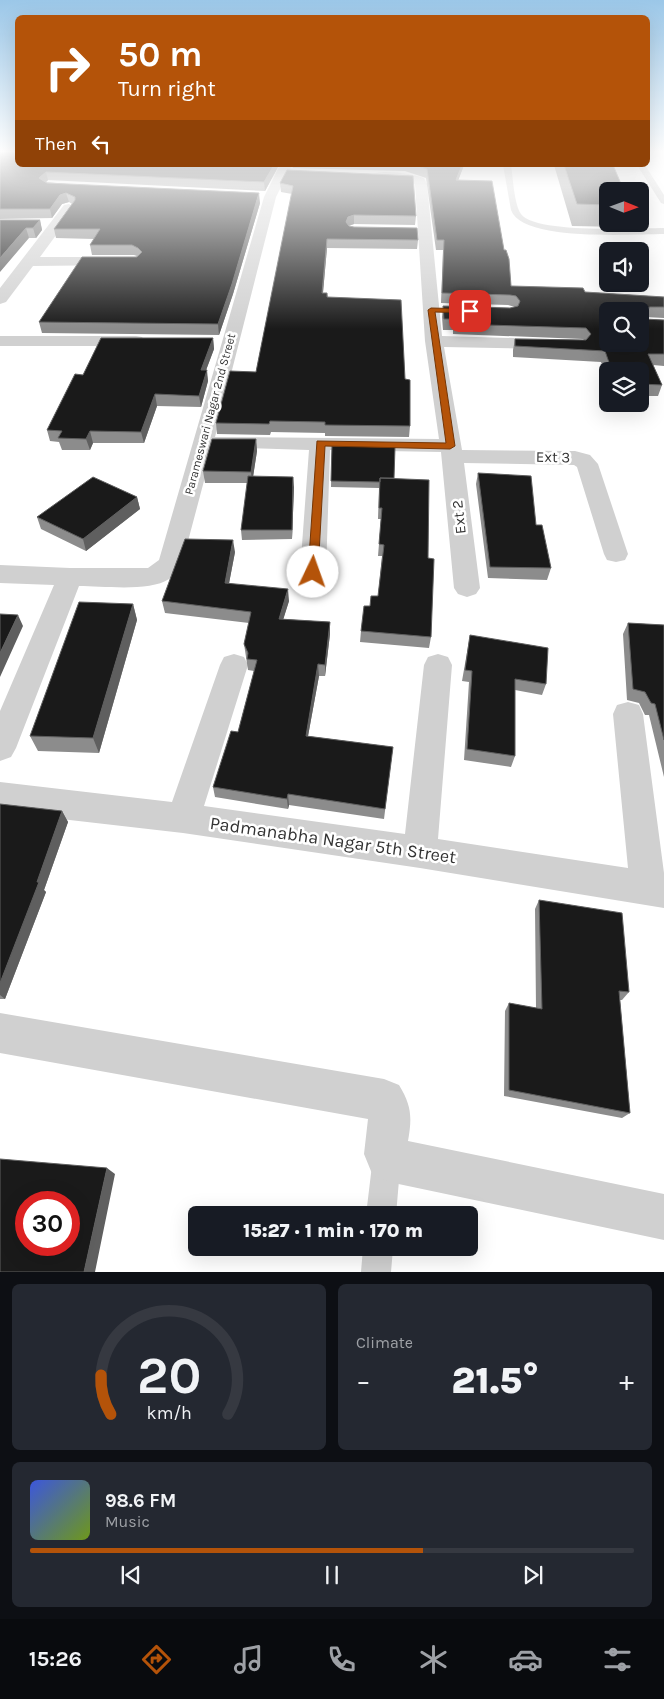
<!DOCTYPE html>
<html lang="en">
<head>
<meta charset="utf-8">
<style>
  :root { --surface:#171b24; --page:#242831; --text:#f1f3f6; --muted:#9ea1a6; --line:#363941; --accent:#b45309 }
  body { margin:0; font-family:Karla,sans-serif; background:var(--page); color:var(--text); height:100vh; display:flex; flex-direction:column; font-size:19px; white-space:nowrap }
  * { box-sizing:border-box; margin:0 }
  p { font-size:16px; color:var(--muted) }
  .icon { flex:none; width:28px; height:28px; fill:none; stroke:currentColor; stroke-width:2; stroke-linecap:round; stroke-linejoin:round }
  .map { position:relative; height:1272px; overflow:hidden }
  .panel { display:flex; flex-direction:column; gap:12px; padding:12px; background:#0d0f14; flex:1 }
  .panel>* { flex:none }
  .top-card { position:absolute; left:15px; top:15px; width:635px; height:152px; border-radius:8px; box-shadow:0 5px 20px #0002; background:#b45309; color:#fff; overflow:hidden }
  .needle { width:32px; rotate:91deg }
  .tools { position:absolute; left:599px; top:182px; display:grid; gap:10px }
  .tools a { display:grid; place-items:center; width:50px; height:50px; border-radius:8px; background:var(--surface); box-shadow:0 5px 20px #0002; font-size:25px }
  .speed { position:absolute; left:15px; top:1191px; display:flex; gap:10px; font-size:25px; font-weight:700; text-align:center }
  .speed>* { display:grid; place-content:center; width:65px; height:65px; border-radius:50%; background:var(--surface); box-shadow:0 5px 20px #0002; line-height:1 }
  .speed .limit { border:8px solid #d22; background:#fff; color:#111 }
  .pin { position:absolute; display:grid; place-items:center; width:42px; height:42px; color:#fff; margin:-21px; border-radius:10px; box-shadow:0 2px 8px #0006 }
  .me { position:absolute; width:55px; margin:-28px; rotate:3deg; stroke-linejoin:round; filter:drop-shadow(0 0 4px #0008) }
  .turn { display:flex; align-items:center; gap:18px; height:105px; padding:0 20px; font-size:22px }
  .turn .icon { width:65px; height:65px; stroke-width:2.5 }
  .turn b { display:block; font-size:35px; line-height:42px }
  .then { display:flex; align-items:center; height:48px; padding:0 20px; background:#0003; gap:10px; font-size:19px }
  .big { font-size:38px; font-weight:800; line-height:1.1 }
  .panel .card { flex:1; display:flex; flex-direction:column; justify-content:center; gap:8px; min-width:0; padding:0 18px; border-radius:8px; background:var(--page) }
  .panel .dial { align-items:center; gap:0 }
  .dial svg { height:130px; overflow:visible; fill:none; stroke:var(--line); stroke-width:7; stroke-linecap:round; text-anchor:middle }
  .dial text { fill:var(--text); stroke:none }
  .song { display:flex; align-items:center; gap:15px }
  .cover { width:60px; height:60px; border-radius:8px; background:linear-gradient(135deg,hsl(230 70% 55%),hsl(80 70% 35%)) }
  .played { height:5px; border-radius:2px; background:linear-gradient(90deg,var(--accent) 65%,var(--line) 65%) }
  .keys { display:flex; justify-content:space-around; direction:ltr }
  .heat { display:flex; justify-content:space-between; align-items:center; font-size:28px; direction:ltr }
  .panel .tiles { flex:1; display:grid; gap:12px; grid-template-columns:1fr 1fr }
  .card:last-child { grid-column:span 2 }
  .trip { position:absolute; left:188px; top:1206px; width:290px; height:50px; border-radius:8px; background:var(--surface); box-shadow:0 5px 20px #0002; font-weight:800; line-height:50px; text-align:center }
  .dock { display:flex; height:80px; justify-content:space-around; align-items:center; background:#090b0e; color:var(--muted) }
  .dock .icon { width:35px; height:35px }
  .dock .on { color:var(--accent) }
  .dock b { font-size:22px; color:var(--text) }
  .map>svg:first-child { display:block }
</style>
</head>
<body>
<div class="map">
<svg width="664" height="1272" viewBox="0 0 664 1272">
  <rect width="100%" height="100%" fill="#fff"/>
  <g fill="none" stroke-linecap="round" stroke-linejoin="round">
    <!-- service -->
    <path fill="#d0d0d0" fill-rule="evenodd" d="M503,165H511C513,177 514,204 521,214C535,234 638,228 664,228V234C634,234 522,242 511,210Z
      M637,165H645L664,195V204L661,203Z
      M387,1143L397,1147L401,1157L396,1215H366L373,1157L377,1147Z
      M363,1248H393L391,1272H361Z"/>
    <!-- minor -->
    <path fill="#d0d0d0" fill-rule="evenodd" d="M280,165H292L276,197L215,437L439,439L425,341L415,184L411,182L376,180L370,176C377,168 414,174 424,178L427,184L442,336L550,339L556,340L559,344L556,348L550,349L444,347L462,450L575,451L590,455L598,464L628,554L625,560L616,562L607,560L604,554L577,467L574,465L464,463L480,588L476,594L467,597L458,594L454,588L441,452L330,450L326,572L322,578L313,581L304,578L300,572L309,450L213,447L183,560C180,567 176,575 169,579C150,592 103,586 79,586L16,748L11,757L0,761V711L54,585L0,583V565L70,568H148L159,560L264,197Z
      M69,204L76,208L40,257H117L122,259L125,262L122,265L33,266L6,302L0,304V288L64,205Z
      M0,336H136L142,337L145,341L142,345L136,346H0Z
      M234,654L244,657L248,665L204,806L405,834L424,665L428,657L438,654L448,657L452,665L438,839L628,868L613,714L617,705L628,702L639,705L643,714L664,873V908L420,868L183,833L0,812V782L172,802L220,665L224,657Z
      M0,1013L384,1079L399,1085C412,1106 412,1118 408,1141L664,1194V1240L389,1182L373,1176L364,1154L368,1119L0,1053Z"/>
  </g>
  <!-- wall -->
  <path fill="#8c8c8c" d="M0,151L18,165H279L265,191L48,180L46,182L260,203L233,294L219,335L42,333L39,322L137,256L134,255H92L90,245L94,239L56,238L54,229L72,204L69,202L62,204L52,218L0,219Z
    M292,165H464L458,180L504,250L511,286L585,292L664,297V318L646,317L644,319L664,320V366L653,365L662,385L658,396H640V371H608V380L601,362L513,357V350L515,339L584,340L583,339L453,334V330H443L442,317L443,306L510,308L515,307L508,305L441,303L443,250H436L426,178L405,171L293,168Z
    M554,165H613L608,191V224H626L625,227L572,226Z
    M280,183L416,216L415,225L354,224L349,226L418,240L417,249L327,248L323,293H327L328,297L405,379L410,426L409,437L325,436V433L271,432L270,435L217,434L216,423L256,372L292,194L281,192Z
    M0,220H40L42,230L36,238H29Z
    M213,338L214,349L206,370L208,381L201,407L157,406L144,443H93L90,450H62L59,442L50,441L47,430L83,375Z
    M256,439L257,451L253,476L294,487L292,539L242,540L241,530L248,483H205L203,471Z
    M332,446L394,478L428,558L431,637L429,648L360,642L361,631L370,606L378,596L382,556H378L381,519H378L379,488L331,487Z
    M478,473L536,525L551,568L547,580L488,578L476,484Z
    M137,497L140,509L86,551L41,529L37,517Z
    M235,552L229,583L289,601L283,619L330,622V634L325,676H319L308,736L393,747L384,819L289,805L288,809L215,797L213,787L238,732L254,671L248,670L244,644L249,623L165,613L162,601Z
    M133,604L137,620L99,753L38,751L30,736Z
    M628,623L664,625V777L649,715H645L639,703L627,700L623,634Z
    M470,635L546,684L542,695L515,690V756L511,767L464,760L469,682L462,681Z
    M0,804L62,811L68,822L44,890L46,892L5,999H0Z
    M539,900L629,992L622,1000H620L630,1113L622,1118L504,1096L505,1011L509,1003L536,1008L535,909Z"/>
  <!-- shaded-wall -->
  <path fill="#5f5f5f" d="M274,165H279L265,191L264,182Z
    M462,165H464L455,189L456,180Z
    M46,172L48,180L41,187L39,178Z
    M66,193L69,202L62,204L52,218L50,209L60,195Z
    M259,193L260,203L233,294L219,335L218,324Z
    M354,215V224L347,226L346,222L348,217Z
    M40,220L42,230L36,238L33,228Z
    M26,228L29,238L0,272V258Z
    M327,239V248L322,303V293Z
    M650,307L646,317L640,320L642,310Z
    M213,338L214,349L202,381L201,370Z
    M207,370L208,381L201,407L199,396Z
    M155,394L157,406L144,443L141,432Z
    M90,431L93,443L90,450L86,439Z
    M256,439L257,451L252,484L251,472Z
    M293,477L294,487L292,539V530Z
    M137,497L140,509L86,551L83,539Z
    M233,540L235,552L227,594L225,583Z
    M288,589L289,601L280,630L279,619Z
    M133,604L137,620L99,753L93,738Z
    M18,615L23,626L0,677V653Z
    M330,622V634L325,676V665Z
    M318,664L319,676L306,747V736Z
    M288,794L289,805L288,809L287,799Z
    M62,811L68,822L44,890L46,892L5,999L0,995V983L37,882Z
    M107,1168L115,1174L95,1272H84Z"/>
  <!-- building -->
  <path fill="#1a1a1a" stroke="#5f5f5f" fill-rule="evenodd" d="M0,151H18V165H274L264,182L46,172L39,178L47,183L259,193L232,284L218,324L39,322L82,257H137L142,252L138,248L132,245H90L100,229H54L75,200V197L66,193L60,195L50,209H0Z
    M414,165H462L456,180L492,181L504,250H506L509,259L511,286L583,288L585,292L664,297V307H650L642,310L643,319L664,320V354H648L662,385L640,384V371H612L605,351L515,346V339L586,340L591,334L586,328L454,324V319H444L443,306L510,308L518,306L520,301L516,296L510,295L442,293L444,240H437L427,169ZM608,311H640V344H608Z
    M564,165H613L624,191H608V205L577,204Z
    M287,170L413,176L416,216L354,215L348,217L346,222L349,226L354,227L417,228L418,240L327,239L322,293H327V297L401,300L405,379L410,380V426L325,425V422L270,421L269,424L216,423L230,371L256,372L293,186L280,183Z
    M0,220H40L33,228H26L0,258Z
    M101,338H213L201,370H207L199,396L155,394L141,432L90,431L86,439L58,438L62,431L47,430L75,374L83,375Z
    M212,439H256L251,472L203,471Z
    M332,446L395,447L394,478H380V482L331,481Z
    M478,473L531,476L536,525H542L551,568L490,567Z
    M248,476L293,477L292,530H241Z
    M93,477L137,497L83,539L37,517Z
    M380,478L429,480L428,558L434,559L431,637L361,631L364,606H370L371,596H378L384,545L379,544L382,508H379Z
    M185,539L233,540L225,583L288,589L279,619L330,622L325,665L318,664L306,736L393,747L385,809L288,794L287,799L213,787L231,731L238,732L257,660L247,659L248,653L244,644L251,612L162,601Z
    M79,602L133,604L93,738L30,736Z
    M0,614L18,615L0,653Z
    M628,623L664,625V740L655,704L651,703L645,692L633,689Z
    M470,635L548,648L546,684L515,679V756L467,749L472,671L465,670Z
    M0,804L62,811L37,882H39L0,983Z
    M539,900L622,913L629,992L619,991L630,1113L509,1090V1003L542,1009Z
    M0,1159L107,1168L84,1272H0ZM26,1202H69V1245H26Z"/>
  <!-- sky -->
  <linearGradient id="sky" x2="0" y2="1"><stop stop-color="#9bc7e8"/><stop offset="0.46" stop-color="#fff"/><stop offset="1" stop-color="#fff" stop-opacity="0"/></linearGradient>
  <rect width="664" height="329" fill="url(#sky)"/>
  <!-- route -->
  <path fill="#b45309" stroke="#753606" d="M431,308L470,309L473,311L470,313L435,312L455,446L450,449L325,446L318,572L317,575H309L308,572L317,441L446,443L428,310Z"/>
  <g text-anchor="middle" stroke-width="5" stroke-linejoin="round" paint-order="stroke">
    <!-- far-street labels -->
    <g font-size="12" fill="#333" stroke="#fff">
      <text transform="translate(210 414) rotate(-75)" y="4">Parameswari Nagar 2nd Street</text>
    </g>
    <!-- street labels -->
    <g font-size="15" fill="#333" stroke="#fff">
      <text transform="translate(553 457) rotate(1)" y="5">Ext 3</text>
      <text transform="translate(459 517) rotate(-96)" y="5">Ext 2</text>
    </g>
    <!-- near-street labels -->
    <g font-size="18" fill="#333" stroke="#fff">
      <text transform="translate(333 840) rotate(8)" y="6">Padmanabha Nagar 5th Street</text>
    </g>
  </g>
</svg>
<div class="tools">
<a><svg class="needle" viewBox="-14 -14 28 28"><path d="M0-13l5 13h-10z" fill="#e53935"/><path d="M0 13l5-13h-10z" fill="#9ea1a6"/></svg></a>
<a><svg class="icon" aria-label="sound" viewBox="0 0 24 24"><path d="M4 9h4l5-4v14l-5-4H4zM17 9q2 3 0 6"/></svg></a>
<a><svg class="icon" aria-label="search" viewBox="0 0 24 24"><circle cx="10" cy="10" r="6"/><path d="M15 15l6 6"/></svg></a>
<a><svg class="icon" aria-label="layers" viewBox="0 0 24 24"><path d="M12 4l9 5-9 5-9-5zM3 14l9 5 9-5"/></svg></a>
</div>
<div class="speed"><div class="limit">30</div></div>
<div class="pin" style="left:470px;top:311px;background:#d93025"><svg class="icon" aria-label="arrive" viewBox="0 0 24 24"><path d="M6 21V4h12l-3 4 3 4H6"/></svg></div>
<svg class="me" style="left:313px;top:572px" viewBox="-20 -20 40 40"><circle r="19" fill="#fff"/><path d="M0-13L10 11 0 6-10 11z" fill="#b45309"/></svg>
<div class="trip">15:27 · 1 min · 170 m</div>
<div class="top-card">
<div class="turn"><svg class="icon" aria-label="right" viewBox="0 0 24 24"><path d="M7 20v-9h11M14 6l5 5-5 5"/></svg><div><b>50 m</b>Turn right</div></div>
<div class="then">Then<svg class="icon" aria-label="left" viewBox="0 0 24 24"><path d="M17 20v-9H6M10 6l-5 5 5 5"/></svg></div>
</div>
</div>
<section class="panel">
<div class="tiles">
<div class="card dial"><svg viewBox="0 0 100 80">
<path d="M14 69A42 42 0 1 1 86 69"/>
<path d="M14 69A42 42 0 0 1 8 45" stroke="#b45309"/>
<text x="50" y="56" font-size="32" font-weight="700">20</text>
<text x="50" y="72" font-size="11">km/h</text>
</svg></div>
<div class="card"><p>Climate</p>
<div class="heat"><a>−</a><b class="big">21.5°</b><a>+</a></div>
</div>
<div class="card">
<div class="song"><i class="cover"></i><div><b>98.6 FM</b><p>Music</p></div></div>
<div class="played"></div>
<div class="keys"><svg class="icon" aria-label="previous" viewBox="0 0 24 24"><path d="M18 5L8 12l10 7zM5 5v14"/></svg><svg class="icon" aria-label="pause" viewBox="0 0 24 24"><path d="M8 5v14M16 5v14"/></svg><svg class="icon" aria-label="next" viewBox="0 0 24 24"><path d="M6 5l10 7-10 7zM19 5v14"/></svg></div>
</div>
</div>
</section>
<nav class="dock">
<b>15:26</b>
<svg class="icon on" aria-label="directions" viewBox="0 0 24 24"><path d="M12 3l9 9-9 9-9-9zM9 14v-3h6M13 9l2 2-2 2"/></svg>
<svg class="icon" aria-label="music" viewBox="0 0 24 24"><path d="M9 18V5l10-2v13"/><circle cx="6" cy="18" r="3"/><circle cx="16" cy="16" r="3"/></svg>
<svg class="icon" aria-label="phone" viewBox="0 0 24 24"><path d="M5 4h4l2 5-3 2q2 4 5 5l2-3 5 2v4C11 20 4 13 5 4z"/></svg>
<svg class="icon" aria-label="climate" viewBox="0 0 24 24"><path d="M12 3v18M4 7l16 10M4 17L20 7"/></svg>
<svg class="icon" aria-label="car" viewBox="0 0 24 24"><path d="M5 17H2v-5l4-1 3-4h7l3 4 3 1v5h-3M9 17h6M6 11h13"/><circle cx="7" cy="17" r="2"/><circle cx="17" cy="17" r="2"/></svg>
<svg class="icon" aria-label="filters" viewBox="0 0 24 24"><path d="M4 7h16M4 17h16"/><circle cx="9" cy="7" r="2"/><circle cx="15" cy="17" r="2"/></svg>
</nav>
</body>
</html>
